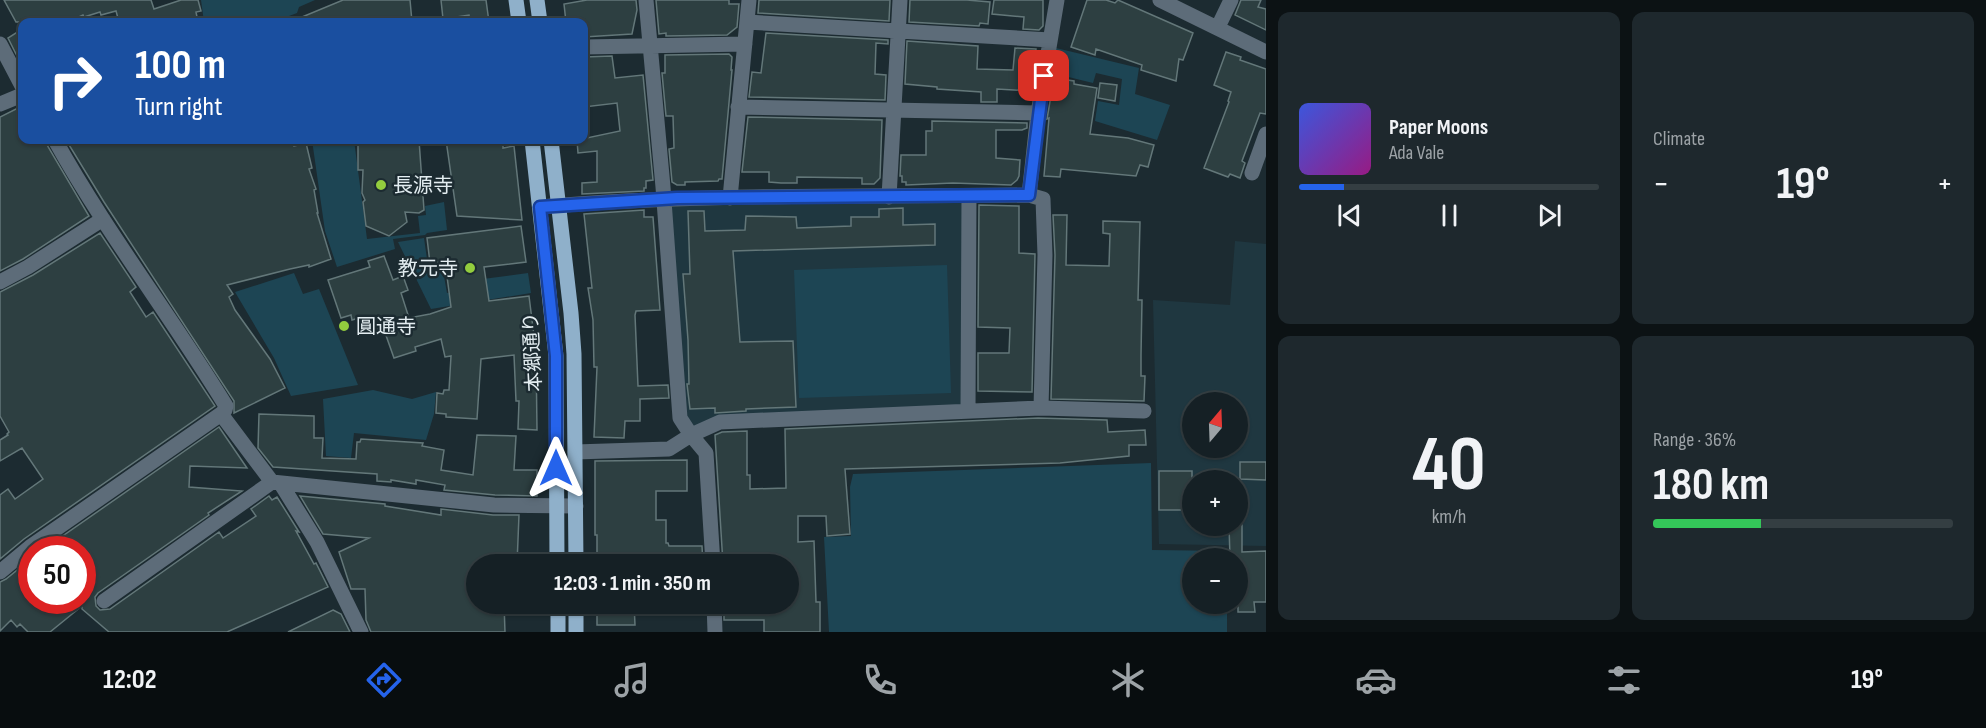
<!DOCTYPE html>
<html lang="en">
<head>
<meta charset="utf-8">
<style>
  :root { --surface:#152025; --page:#1e282d; --text:#f1f3f6; --muted:#9da3a7; --line:#343e42; --accent:#2563eb }
  body { margin:0; font-family:"Sofia Sans Condensed","Noto Sans JP",sans-serif; background:var(--page); color:var(--text); height:100vh; display:flex; flex-direction:column; font-size:22px; white-space:nowrap }
  * { box-sizing:border-box; margin:0 }
  p { font-size:20px; color:var(--muted) }
  .icon { flex:none; width:33px; height:33px; fill:none; stroke:currentColor; stroke-width:2; stroke-linecap:round; stroke-linejoin:round }
  .map { position:relative; flex:1; overflow:hidden }
  .side { display:flex; flex-direction:column; gap:12px; padding:12px; background:#0c1214; width:720px }
  .side>* { flex:none }
  .top-card { position:absolute; left:18px; top:18px; width:570px; height:126px; border-radius:12px; box-shadow:0 2px 4px #0004,0 0 0 2px var(--line); background:#1a4fa0; color:#fff; overflow:hidden }
  .needle { width:39px; rotate:19deg }
  .buttons { position:absolute; left:1182px; top:392px; display:grid; gap:12px }
  .buttons a { display:grid; place-items:center; width:66px; height:66px; border-radius:50%; background:var(--surface); box-shadow:0 2px 4px #0004,0 0 0 2px var(--line); font-size:30px }
  .speed { position:absolute; left:18px; top:536px; display:flex; gap:12px; font-size:30px; font-weight:700; text-align:center }
  .speed>* { display:grid; place-content:center; width:78px; height:78px; border-radius:50%; background:var(--surface); box-shadow:0 2px 4px #0004,0 0 0 2px var(--line); line-height:1 }
  .speed .limit { border:9px solid #d22; background:#fff; color:#111 }
  .pin { position:absolute; display:grid; place-items:center; width:51px; height:51px; color:#fff; margin:-26px; border-radius:12px; box-shadow:0 3px 9px #0006 }
  .me { position:absolute; width:66px; margin:-33px; rotate:0deg; stroke-linejoin:round; filter:drop-shadow(0 0 4px #0008) }
  .turn { display:flex; align-items:center; gap:21px; height:126px; padding:0 18px; font-size:27px }
  .turn .icon { width:78px; height:78px; stroke-width:2.5 }
  .turn b { display:block; font-size:42px; line-height:51px }
  .big { font-size:45px; font-weight:700; line-height:1.1 }
  .side .tile { flex:1; display:flex; flex-direction:column; justify-content:center; gap:9px; min-width:0; padding:0 21px; border-radius:12px; background:var(--page) }
  .side .dial { align-items:center; gap:0 }
  .dial b { font-size:78px; line-height:1 }
  .song { display:flex; align-items:center; gap:18px }
  .cover { width:72px; height:72px; border-radius:9px; background:linear-gradient(135deg,hsl(230 70% 55%),hsl(310 70% 35%)) }
  .played { height:6px; border-radius:3px; background:linear-gradient(90deg,var(--accent) 15%,var(--line) 15%) }
  .keys { display:flex; justify-content:space-around; direction:ltr }
  .heat { display:flex; justify-content:space-between; align-items:center; font-size:33px; direction:ltr }
  .charge { height:9px; border-radius:4px; background:linear-gradient(90deg,#34c759 36%,var(--line) 0) }
  .side .tiles { flex:1; display:grid; gap:12px; grid-template-columns:repeat(2,1fr) }
  .trip { position:absolute; left:466px; top:554px; width:333px; height:60px; border-radius:30px; background:var(--surface); box-shadow:0 2px 4px #0004,0 0 0 2px var(--line); font-weight:700; line-height:60px; text-align:center }
  .tabs { display:flex; height:96px; justify-content:space-around; align-items:center; background:#080d0f; color:var(--muted) }
  .tabs .icon { width:42px; height:42px }
  .tabs .on { color:var(--accent) }
  .tabs b { font-size:27px; color:var(--text) }
  main { display:flex; flex:1; min-height:0 }
  .map>svg:first-child { display:block }
</style>
</head>
<body>
<main>
<div class="map">
<svg width="1266" height="632" viewBox="0 0 1266 632">
  <rect width="100%" height="100%" fill="#1c2b31"/>
  <!-- built -->
  <path fill="#1f3740" fill-rule="evenodd" d="M963,201V405L693,428L685,413L671,205Z
    M1235,241L1266,244V546L1159,544L1153,300L1230,305ZM1192,402H1238V447H1192ZM1192,480H1238V525H1192Z"/>
  <!-- green -->
  <path fill="#1d4554" d="M201,0H315L299,7L297,13L273,22H204Z
    M1056,48L1139,68L1135,94L1170,105L1157,140L1095,121L1098,101L1119,105L1122,79L1096,73L1093,83L1052,73Z
    M312,140H354L367,239L420,233L418,216L426,215L425,206L444,202L447,230L427,233L425,235L393,239L395,249L337,267L325,231Z
    M424,238L428,266L442,265L447,293L484,288L483,279L528,273L531,293L431,309L398,242Z
    M947,265L951,393L799,398L794,270Z
    M294,273L303,294L319,289L358,385L291,396L274,358L235,292Z
    M373,390L412,399L436,392L434,414L426,440L354,433L351,458L326,456L323,399Z
    M1151,463L1152,550L1227,551V558H1192V603H1227V632H829L824,537L851,536L850,487L853,474Z"/>
  <!-- building -->
  <path fill="#2d3f41" stroke="#637779" stroke-width="1.5" d="M4,0H151L154,9L181,0H198L201,11L196,12L198,22H119L116,11L101,15L100,12L84,17L83,15L68,22H16Z
    M343,0H410L412,22H290Z
    M441,0H486L489,22H470L469,15L443,19Z
    M587,0H636L637,10L632,34L584,37V22H566L564,4Z
    M656,0H729V4H739L737,27L727,35L666,36V33L659,34Z
    M759,0H890L889,21L758,13Z
    M910,0H967L990,2L988,24L980,23L979,26L909,22Z
    M994,0H1043V26L1039,30L1023,29L1024,17L992,14Z
    M1087,0H1106L1115,3L1118,0L1193,33L1183,60L1179,59L1176,81L1141,70L1142,65L1096,49L1095,55L1071,47Z
    M1241,0H1261L1258,7L1266,9V30L1235,15Z
    M22,29V66L8,38Z
    M766,33L888,40V44L876,43L875,74L886,75L885,100L749,97L752,72L761,73Z
    M907,41L978,46L977,69L1013,70L1015,48L1036,49L1032,91L997,89V102H981V92L937,89V87L905,84Z
    M1226,52L1241,57L1240,60L1266,69V114L1260,113L1242,161L1245,163L1240,178L1230,174L1228,177L1204,168L1229,102L1228,101L1231,92L1214,85Z
    M729,54L732,57L731,70H732L722,179H719L718,181L685,182V185H677L672,182L669,149L674,148L673,116H666L662,73H665V55Z
    M612,56L615,78L643,75L653,180L646,181V188H644V191L582,194V183L597,182V151L578,153L577,140L620,131L617,103L584,107V57Z
    M1054,78L1074,81V84L1097,88L1090,134L1128,138L1154,145L1148,167L1140,165L1136,176L1061,169L1060,177L1044,176L1049,118L1047,119Z
    M1100,83L1117,85L1115,101L1098,98Z
    M22,106V140H45L47,145L89,216L23,259L0,271V117Z
    M748,117L882,120L880,178L874,184H862V178L797,177V183H781L769,182V172H742Z
    M932,121L1027,123V128L1022,130H996V158L1020,160L1019,176L1017,180L1011,185L953,183L906,185V182H902V176H900L901,155H926V131H932Z
    M66,140H293L294,146L306,143L312,168L309,169L316,189L314,190L318,213H317L331,259L309,267V265L290,269L227,285L233,294L229,297L235,310L270,359L285,388L234,413V401L104,202Z
    M358,140H419L424,210L419,213L405,212L407,222L389,236L366,226L363,202L365,200L362,193L363,170H358Z
    M446,140H503V148L514,146L522,220L457,216Z
    M979,205L1019,206V253L1035,254L1032,392L978,391V353H1009L1010,328L978,327Z
    M903,208V225L935,224V245L733,251L740,342L793,341L796,407L746,409V411L715,413V408L690,409L687,384H689L688,340L683,274H690L688,211H704L705,231L745,230L746,216L796,217L797,228L851,226V217H879V209Z
    M644,210V217H653L660,310L636,311L635,315L638,386L668,385L669,398L640,399V421H625L624,438L594,437L597,367H594L593,320L588,288H592L584,214Z
    M1053,215H1067L1066,265L1109,266L1110,234L1103,233V221L1140,222L1138,300H1142L1141,355V376H1145L1144,401L1051,399L1055,255Z
    M521,226L526,262L484,267L489,301L529,296L536,352L537,430L518,429L519,401H516L514,355L481,359L477,419L446,417V414L436,413L437,393L443,394L444,390H449L451,356L445,357L441,339L415,347L416,351L394,358L383,327L364,333L359,318L352,320L351,315L341,318L328,280L370,267L368,261L384,256L393,280L403,276L408,290L401,293L409,318L430,314L451,307L445,261L430,263L427,238Z
    M100,233L136,287L130,292L146,317L153,312L215,406L24,539L0,559V495L8,489L15,499L43,479L22,448L0,461V440L8,435L7,434L9,432L0,416V292L33,275Z
    M259,414L314,416V438H323L322,458L356,459L357,442H360L361,439L423,443L422,446L444,450L441,470L473,475L477,435L516,436L514,470H537V496L495,495L444,490L445,485L416,480V484L391,480V482L377,481V474L273,467L258,448Z
    M1038,418L1107,420L1108,432L1145,430L1146,445H1129V456L1060,463L845,469L850,534L827,536L826,516H798V542L814,541L816,602H820V632H764V620H724V606H737V603H789V564H723L715,435L722,432L747,431V475H750V489L786,488L785,429Z
    M219,427L247,468L190,466L189,487L242,491L208,513L209,515L98,593L95,597L96,606L100,610L110,609L219,532L223,538L256,516L251,509L269,496L272,500L277,497L299,532L296,531L314,564L316,563L328,587L227,632H109L82,609V606L50,632H28L20,624L17,627L11,620L0,631V582L6,579L32,558V600H82V549H44Z
    M687,460V491H656V520H666V543H668L669,546H702L703,564H640V557H636V555H597V535H595V461Z
    M1240,462H1266V480L1240,479Z
    M1159,471H1192V510H1159Z
    M300,496L385,504V506L441,515V509L493,515H519L517,564H477V603H504L505,632H371L366,620L365,589H351L339,552L369,538L323,534Z
    M1229,525H1242V552L1266,551V602H1254L1255,612H1238V558H1230Z
    M597,603H634L635,625H597Z
    M333,610L341,614L350,632H288Z"/>
  <g fill="none" stroke-linecap="round" stroke-linejoin="round">
    <!-- minor -->
    <path stroke="#5d6c79" stroke-width="15" d="M646,0L663,187L680,418L691,435L706,453L713,564
      M1160,0L1266,52
      M747,22L1050,40
      M1218,27L1231,0
      M0,44L22,86
      M584,47L745,44
      M0,104L22,95
      M738,107L1038,113
      M1252,173L1266,134
      M1029,195L1038,113L1057,0
      M889,197L900,0
      M730,198L749,0
      M540,207C703,193 866,197 1029,195L1043,199L1045,255L1041,408
      M0,282L28,267L103,219
      M968,411L969,196
      M221,414L272,482L494,505L576,506
      M575,452L669,449L691,435L720,422L1041,408L1144,411
      M281,484L317,542L361,632
      M0,572L30,547L221,414L225,410L226,406C171,316 106,232 55,140
      M104,601L272,482
      M714,603L715,632"/>
    <!-- major -->
    <path stroke="#8fb0ca" stroke-width="15" d="M516,0L519,22
      M537,0L540,22
      M532,140L556,356L557,564
      M551,140L571,313L574,354L576,564
      M558,603V632
      M576,632V603"/>
  </g>
  <g fill="none" stroke-linecap="round" stroke-linejoin="round">
    <!-- route casing -->
    <g stroke="#184099" stroke-width="15">
      <path id="route" d="M556,468V356L540,207L677,198L1029,195L1044,76"/>
    </g>
    <!-- route -->
    <use href="#route" stroke="#2563eb" stroke-width="10"/>
  </g>
  <!-- markers -->
  <g fill="#93cd3e" stroke="#1c2b31" stroke-width="2">
    <circle cx="381" cy="185" r="6"/>
    <circle cx="470" cy="268" r="6"/>
    <circle cx="344" cy="326" r="6"/>
  </g>
  <g text-anchor="middle" stroke-width="5" stroke-linejoin="round" paint-order="stroke">
    <!-- poi labels -->
    <g font-size="20" fill="#e3edf1" stroke="#1c2b31" text-anchor="start">
      <text x="393" y="192">長源寺</text>
      <text x="458" y="275" text-anchor="end">教元寺</text>
      <text x="356" y="333">圓通寺</text>
    </g>
    <!-- street labels -->
    <g font-size="20" fill="#e3edf1" stroke="#1c2b31">
      <text transform="translate(532 352) rotate(-93)" y="7">本郷通り</text>
    </g>
  </g>
</svg>
<div class="buttons">
<a><svg class="needle" viewBox="-14 -14 28 28"><path d="M0-13l5 13h-10z" fill="#e53935"/><path d="M0 13l5-13h-10z" fill="#9da3a7"/></svg></a>
<a>+</a>
<a>−</a>
</div>
<div class="speed"><div class="limit">50</div></div>
<div class="pin" style="left:1044px;top:76px;background:#d93025"><svg class="icon" aria-label="arrive" viewBox="0 0 24 24"><path d="M6 21V4h12l-3 4 3 4H6"/></svg></div>
<svg class="me" style="left:556px;top:468px" viewBox="-20 -20 40 40"><path d="M0-17L14 15 0 8-14 15z" fill="#2563eb" stroke="#fff" stroke-width="4"/></svg>
<div class="trip">12:03 · 1 min · 350 m</div>
<div class="top-card">
<div class="turn"><svg class="icon" aria-label="right" viewBox="0 0 24 24"><path d="M7 20v-9h11M14 6l5 5-5 5"/></svg><div><b>100 m</b>Turn right</div></div>
</div>
</div>
<section class="side">
<div class="tiles">
<div class="tile">
<div class="song"><i class="cover"></i><div><b>Paper Moons</b><p>Ada Vale</p></div></div>
<div class="played"></div>
<div class="keys"><svg class="icon" aria-label="previous" viewBox="0 0 24 24"><path d="M18 5L8 12l10 7zM5 5v14"/></svg><svg class="icon" aria-label="pause" viewBox="0 0 24 24"><path d="M8 5v14M16 5v14"/></svg><svg class="icon" aria-label="next" viewBox="0 0 24 24"><path d="M6 5l10 7-10 7zM19 5v14"/></svg></div>
</div>
<div class="tile"><p>Climate</p>
<div class="heat"><a>−</a><b class="big">19°</b><a>+</a></div>
</div>
<div class="tile dial"><b>40</b><p>km/h</p></div>
<div class="tile"><p>Range · 36%</p><b class="big">180 km</b><div class="charge"></div></div>
</div>
</section>
</main>
<nav class="tabs">
<b>12:02</b>
<svg class="icon on" aria-label="directions" viewBox="0 0 24 24"><path d="M12 3l9 9-9 9-9-9zM9 14v-3h6M13 9l2 2-2 2"/></svg>
<svg class="icon" aria-label="music" viewBox="0 0 24 24"><path d="M9 18V5l10-2v13"/><circle cx="6" cy="18" r="3"/><circle cx="16" cy="16" r="3"/></svg>
<svg class="icon" aria-label="phone" viewBox="0 0 24 24"><path d="M5 4h4l2 5-3 2q2 4 5 5l2-3 5 2v4C11 20 4 13 5 4z"/></svg>
<svg class="icon" aria-label="climate" viewBox="0 0 24 24"><path d="M12 3v18M4 7l16 10M4 17L20 7"/></svg>
<svg class="icon" aria-label="car" viewBox="0 0 24 24"><path d="M5 17H2v-5l4-1 3-4h7l3 4 3 1v5h-3M9 17h6M6 11h13"/><circle cx="7" cy="17" r="2"/><circle cx="17" cy="17" r="2"/></svg>
<svg class="icon" aria-label="filters" viewBox="0 0 24 24"><path d="M4 7h16M4 17h16"/><circle cx="9" cy="7" r="2"/><circle cx="15" cy="17" r="2"/></svg>
<b>19°</b>
</nav>
</body>
</html>
